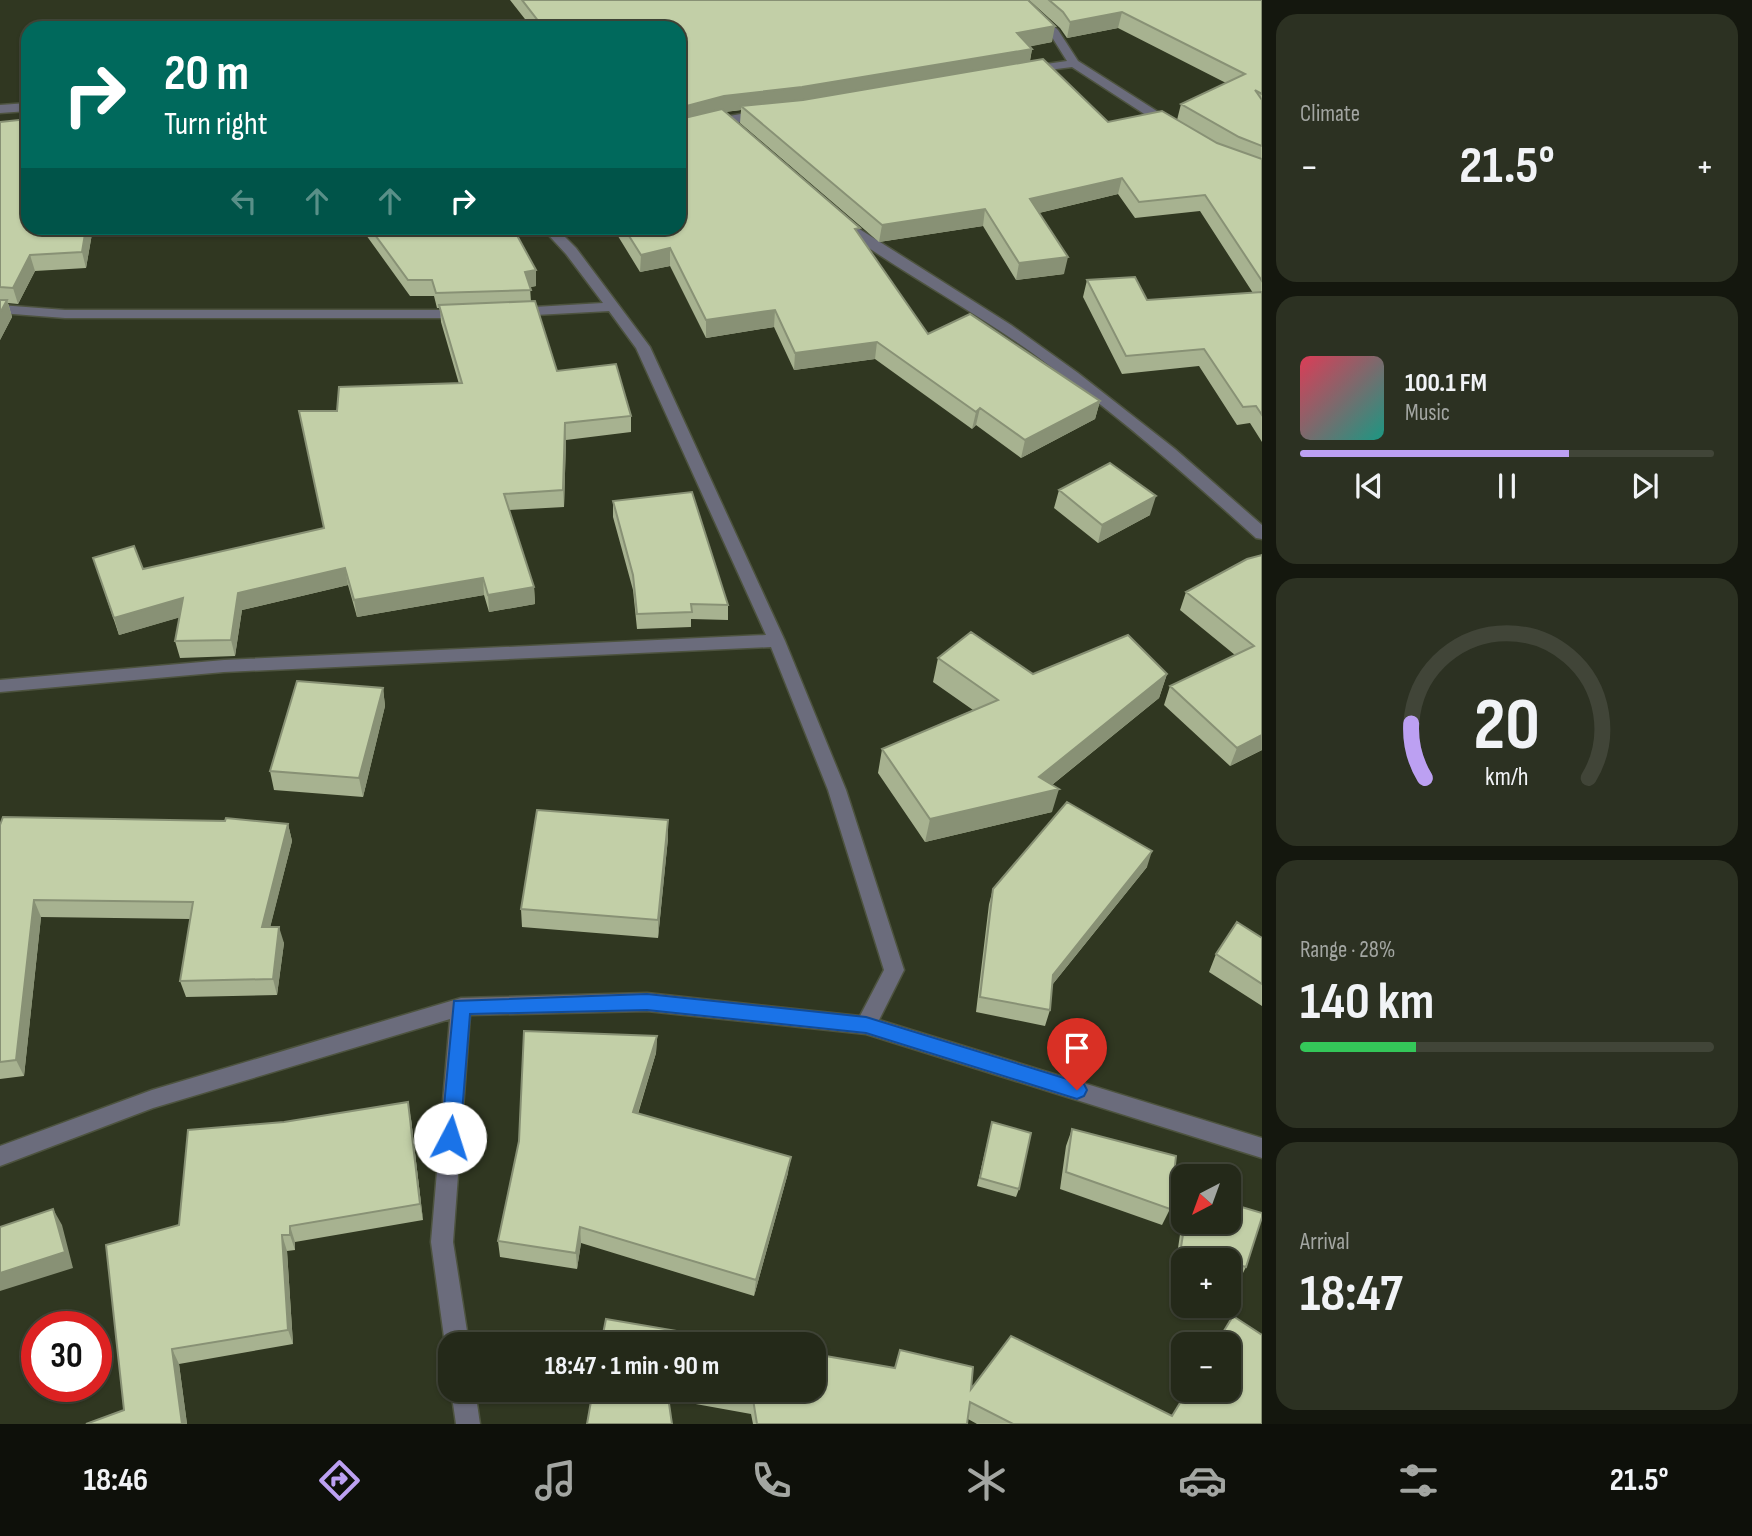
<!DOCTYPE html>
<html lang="en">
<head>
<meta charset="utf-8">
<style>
  :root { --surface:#242919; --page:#2c3122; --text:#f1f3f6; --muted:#a3a6a2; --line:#414538; --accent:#bca0f2 }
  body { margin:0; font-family:"Sofia Sans Condensed",sans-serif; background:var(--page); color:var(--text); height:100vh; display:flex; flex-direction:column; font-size:26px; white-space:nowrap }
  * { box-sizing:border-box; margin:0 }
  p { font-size:23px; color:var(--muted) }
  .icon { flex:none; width:38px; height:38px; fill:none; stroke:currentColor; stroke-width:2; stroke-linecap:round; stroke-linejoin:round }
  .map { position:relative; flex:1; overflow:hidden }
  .drawer { display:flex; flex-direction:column; gap:14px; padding:14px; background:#14170e; width:490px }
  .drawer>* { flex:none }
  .hud { position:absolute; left:21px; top:21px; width:665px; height:214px; border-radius:21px; box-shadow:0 2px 5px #0004,0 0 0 2px var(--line); background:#00695c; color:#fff; overflow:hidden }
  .needle { width:46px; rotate:221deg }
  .tools { position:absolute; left:1171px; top:1164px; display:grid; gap:14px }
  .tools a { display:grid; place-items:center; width:70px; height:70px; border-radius:14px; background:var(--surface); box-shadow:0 2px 5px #0004,0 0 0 2px var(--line); font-size:35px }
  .speed { position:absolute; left:21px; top:1311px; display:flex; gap:14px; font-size:35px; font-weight:700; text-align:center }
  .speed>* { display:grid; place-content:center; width:91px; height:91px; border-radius:50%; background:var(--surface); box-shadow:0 2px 5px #0004,0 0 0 2px var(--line); line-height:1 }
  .speed .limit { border:10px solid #d22; background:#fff; color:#111 }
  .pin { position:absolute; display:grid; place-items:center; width:60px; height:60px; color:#fff; margin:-72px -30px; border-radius:50% 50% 50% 0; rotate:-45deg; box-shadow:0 0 7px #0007 }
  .pin .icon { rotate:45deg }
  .me { position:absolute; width:77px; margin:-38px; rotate:5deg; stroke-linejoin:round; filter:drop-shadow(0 0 5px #0008) }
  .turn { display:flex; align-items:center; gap:24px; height:147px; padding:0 28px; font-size:32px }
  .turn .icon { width:91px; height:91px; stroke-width:2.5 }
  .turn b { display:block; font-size:49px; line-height:60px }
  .lanes { display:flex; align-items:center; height:66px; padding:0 28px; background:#0003; justify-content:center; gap:35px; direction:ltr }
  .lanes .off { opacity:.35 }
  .big { font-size:52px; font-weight:700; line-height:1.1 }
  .drawer .card { flex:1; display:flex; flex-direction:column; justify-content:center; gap:10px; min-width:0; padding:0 24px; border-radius:21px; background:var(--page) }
  .drawer .dial { align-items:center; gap:0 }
  .dial svg { height:182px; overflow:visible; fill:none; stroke:var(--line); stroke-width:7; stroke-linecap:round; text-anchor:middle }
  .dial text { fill:var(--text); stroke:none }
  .song { display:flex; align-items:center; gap:21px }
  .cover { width:84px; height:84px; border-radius:10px; background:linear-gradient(135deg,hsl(350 70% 55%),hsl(170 70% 35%)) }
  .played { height:7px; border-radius:4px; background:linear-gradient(90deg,var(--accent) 65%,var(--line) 65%) }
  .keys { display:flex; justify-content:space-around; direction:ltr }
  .heat { display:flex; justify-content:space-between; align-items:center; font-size:38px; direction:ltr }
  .charge { height:10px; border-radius:5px; background:linear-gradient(90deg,#34c759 28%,var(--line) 0) }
  .trip { position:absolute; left:438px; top:1332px; width:388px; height:70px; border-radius:21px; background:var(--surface); box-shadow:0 2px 5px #0004,0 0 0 2px var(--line); font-weight:700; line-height:70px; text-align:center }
  .dock { display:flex; height:112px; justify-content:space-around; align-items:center; background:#0e100a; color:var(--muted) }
  .dock .icon { width:49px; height:49px }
  .dock .selected { color:var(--accent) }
  .dock b { font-size:32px; color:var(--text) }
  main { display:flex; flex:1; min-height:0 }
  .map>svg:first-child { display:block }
</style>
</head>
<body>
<main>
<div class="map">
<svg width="1262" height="1424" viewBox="0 0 1262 1424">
  <rect width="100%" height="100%" fill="#303721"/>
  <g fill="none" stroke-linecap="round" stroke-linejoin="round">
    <!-- minor casing -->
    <g stroke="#4d533f" stroke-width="3">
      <path id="minor" d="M1012,0H1025L1058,30L1078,61L1174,122V128H1166L1072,67L1025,73V67L1067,61L1050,34Z
        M28,103V111L0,113V105Z
        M763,110L769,114L767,117L679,133V125Z
        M842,218L1011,325L1078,373L1175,449L1262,525V539L1256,538C1185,474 1113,411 1035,355C978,314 915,280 857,240L835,222Z
        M542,228H556L576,248L650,347L785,641L846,790L904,970L879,1020L1262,1138V1158L866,1034L647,1011L470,1015L453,1242L469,1344H450V1352L445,1344L431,1242L450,1019L153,1108L0,1166V1146L152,1090L461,998L647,993L860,1016L884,970L828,790L771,647L224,672L0,692V680L224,660L766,635L636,348L609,311L517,316L510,312L517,308L603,303L566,254Z
        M0,305L65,310H464L471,314L464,318H65L0,313Z
        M451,1390H475L480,1424H456Z"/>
    </g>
    <!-- minor -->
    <use href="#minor" fill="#6b6c7c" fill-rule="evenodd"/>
  </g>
  <!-- wall -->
  <path fill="#a7b290" d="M510,0H1028L1052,42L1030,46L1032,49L1030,61L1108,122L1177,120L1181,104L1226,83L1118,28L1067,38L1060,28L1029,0H1262V442L1250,423L1237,425L1199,366L1122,374L1083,297L1087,280L1147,300L1253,293L1200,211L1135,218L1118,194L1039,213L1064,274L1016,280L983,226L879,242L740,123L741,110L725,112L859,235L928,334L1100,401L1095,419L1021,458L976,425L972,429L875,359L794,370L774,327L706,338L670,266L640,272L613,228H679V28H532Z
    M0,122L93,228L86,268L35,271L18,304L8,303L12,317L0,340Z
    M361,228H513L536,286L530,287L531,302L557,371L631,416V432L566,440L564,507L509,510L534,587L535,604L489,612L484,595L357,617L348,585L242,610L235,656L180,658L175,641L180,617L119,635L93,558L143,569L324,528L299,411H337L459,384L441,322L440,308H437L434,296H410Z
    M1059,490L1150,515L1098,543L1054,508Z
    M613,501L728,605V620L691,619V627L637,629L633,590L613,517Z
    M1247,559L1262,750L1230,766L1164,705L1170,686L1235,655L1180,610L1186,592Z
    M938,658L1033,674H1167L1159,698L1052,785V812L925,842L878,773L882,749L973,710L933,682Z
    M383,688L385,706L363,797L274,790L270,771Z
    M668,820V838L658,938L522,927L521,909Z
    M288,824L292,841L270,927L284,943L277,995L186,997L180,981L190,919L41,917L24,1076L0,1079V825Z
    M1147,867L1052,985L1050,1010L1045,1026L976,1012L989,904L993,889Z
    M1262,938V1006L1209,972L1216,954Z
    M657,1036L656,1053L638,1114L788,1173L754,1296L581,1243L577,1269L500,1257L498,1241Z
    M411,1119L423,1220L295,1242V1250L287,1251L293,1344L179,1364L187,1424H86L124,1410L179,1225Z
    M992,1122L1019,1189L1016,1197L977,1186Z
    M1072,1129L1170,1209L1162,1225L1060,1189L1066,1146Z
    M1183,1214V1222H1228L1246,1267L1242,1275L1228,1271V1260H1193L1177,1255Z
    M900,1350L971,1389L1172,1416L1262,1424H977L968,1419L967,1424H753L751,1414L668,1399L593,1390H814L895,1368Z"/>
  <!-- shaded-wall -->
  <path fill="#889175" d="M1122,12L1118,28L1067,38L1070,22Z
    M1055,26L1052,42L1014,50L1017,33Z
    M1032,49L1029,65L801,103L741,106V110L724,112L679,124V108L724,96Z
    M1122,178L1118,194L1026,216L1030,199Z
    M985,209L983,226L879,242L882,225Z
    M86,228H93L86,268L82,252Z
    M670,248V266L640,272L641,255Z
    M30,255L35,271L18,304L13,288Z
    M1068,257L1064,274L1016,280L1019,263Z
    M536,270V286L526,288L525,272Z
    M7,300L12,317L0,340V313Z
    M775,310L774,327L706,338V320Z
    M877,342L875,359L794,370L795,353Z
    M1100,401L1095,419L1021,458L1025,440Z
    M980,408L976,425L972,429L976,412Z
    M565,423L566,440L564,507L563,490Z
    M1156,496L1150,515L1098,543L1102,525Z
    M345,568L348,585L242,610L235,656L231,640L238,593Z
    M483,578L484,595L357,617L354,600Z
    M534,587L535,604L489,612L488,595Z
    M183,598L188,615L119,635L114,618Z
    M1167,674L1159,698L1043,792L1059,789L1052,812L925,842L930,819L1039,777Z
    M383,688L385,706L363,797L359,778Z
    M1262,735V750L1230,766L1237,748Z
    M668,820V838L658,938V920Z
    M288,824L292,841L266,944L262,927Z
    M1152,851L1147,867L1048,990L1053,975Z
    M34,900L41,917L24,1076L16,1060Z
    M279,927L284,943L277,995L273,979Z
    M657,1036L656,1053L633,1129V1112Z
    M408,1102L411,1119L423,1220L420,1204Z
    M791,1157L788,1173L754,1296L756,1280Z
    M53,1209L62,1225L73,1268L0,1291V1273Z
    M290,1226L295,1242V1250L290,1235Z
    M580,1227L581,1243L577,1269L576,1253Z
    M282,1235L287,1251L293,1344L288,1330Z
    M172,1349L179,1364L187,1424H182Z"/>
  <!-- building -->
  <path fill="#c2cfa7" stroke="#889175" stroke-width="2" d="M522,0H1028L1055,26L1017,33L1032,49L802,87L724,96L679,108V28H549L547,26L543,27Z
    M1049,0H1262V94L1255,90L1262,100V146L1239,137L1181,104L1245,74L1122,12L1070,22L1063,12Z
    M1043,59L1108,122L1162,111L1217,143L1262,159V281L1205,195L1139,202L1122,178L1030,199L1068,257L1019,263L985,209L882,225L741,106L803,100Z
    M722,109L860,228L855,229L928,334L970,314L1100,401L1025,440L980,408L976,412L877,342L795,353L775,310L706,320L670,248L641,255L624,228H679V116L680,119Z
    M28,119V228H86L82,252L30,255L13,288L0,287V122Z
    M370,228H513L536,270L525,272L531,290L436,293L432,280H408Z
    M1135,277L1147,300L1262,292V415L1256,406L1243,407L1204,349L1126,356L1087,280Z
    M0,300H7L0,313Z
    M535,301L557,371L616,364L631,416L565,423L563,490L504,494L534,587L488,595L483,578L354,600L345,568L238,593L231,640L175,641L183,598L114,618L93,558L134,546L143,569L324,528L299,411H337L339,387L462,383L439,305Z
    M1110,463L1156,496L1102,525L1059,490Z
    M692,492L728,605L691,604L692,612L637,614L633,575L613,501Z
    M1262,555V735L1237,748L1170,686L1254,646L1186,592L1247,559Z
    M971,632L1033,674L1128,635L1167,674L1039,777L1059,789L930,819L882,749L998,700L938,658Z
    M297,681L383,688L359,778L270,771Z
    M1067,802L1152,851L1053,975L1050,1010L980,997L993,889Z
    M537,810L668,820L658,920L521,909Z
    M3,817L225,821L226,818L288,824L262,927H279L273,979L180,981L193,902L34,900L16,1060L0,1062V825Z
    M1237,922L1262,938V984L1216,954Z
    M524,1031L657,1036L633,1112L791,1157L756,1280L580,1227L576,1253L498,1241L519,1141Z
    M408,1102L420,1204L290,1226V1235H282L288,1330L172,1349L182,1424H86L124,1410L106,1245L179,1225L188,1130L284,1122Z
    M992,1122L1031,1133L1019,1189L980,1178Z
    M1072,1129L1176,1156L1170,1209L1066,1172Z
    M1228,1203L1262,1213V1217L1246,1267L1228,1262V1260H1223L1181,1247L1185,1222H1228Z
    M53,1209L65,1252L0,1273V1227Z
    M1233,1316L1262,1335V1424H1013L970,1402L967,1424H757L753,1399L701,1390H814V1354L895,1368L900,1350L973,1367L971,1389L1011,1336L1172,1416L1188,1390H1228V1344H1216Z
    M606,1319L753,1344H601Z
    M593,1390H667L672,1424H587Z"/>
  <!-- route -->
  <path fill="#1a73e8" stroke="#114b97" stroke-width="2" d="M647,994L866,1017L1077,1082L1084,1084L1087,1090L1084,1096L1077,1099L866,1033L647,1010L470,1014L460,1138L457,1144L450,1146L444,1144L441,1138L454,1001Z"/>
</svg>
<div class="tools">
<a><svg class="needle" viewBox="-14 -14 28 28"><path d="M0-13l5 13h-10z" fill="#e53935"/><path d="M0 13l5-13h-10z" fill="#a3a6a2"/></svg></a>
<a>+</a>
<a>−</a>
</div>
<div class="speed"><div class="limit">30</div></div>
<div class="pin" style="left:1077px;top:1090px;background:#d93025"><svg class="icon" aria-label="arrive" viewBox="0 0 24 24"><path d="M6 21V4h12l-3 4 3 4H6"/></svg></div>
<svg class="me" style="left:450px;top:1138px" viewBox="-20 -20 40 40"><circle r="19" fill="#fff"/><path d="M0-13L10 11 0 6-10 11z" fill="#1a73e8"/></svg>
<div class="trip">18:47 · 1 min · 90 m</div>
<div class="hud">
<div class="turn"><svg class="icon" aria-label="right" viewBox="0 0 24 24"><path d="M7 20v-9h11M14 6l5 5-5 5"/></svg><div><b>20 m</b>Turn right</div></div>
<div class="lanes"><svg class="icon off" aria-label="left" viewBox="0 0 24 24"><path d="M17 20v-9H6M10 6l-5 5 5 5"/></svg><svg class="icon off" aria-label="ahead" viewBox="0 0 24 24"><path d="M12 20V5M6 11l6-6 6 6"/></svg><svg class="icon off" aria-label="ahead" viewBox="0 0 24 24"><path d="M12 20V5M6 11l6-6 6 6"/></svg><svg class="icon" aria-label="right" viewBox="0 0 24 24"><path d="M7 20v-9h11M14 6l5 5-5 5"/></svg></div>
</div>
</div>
<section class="drawer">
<div class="card"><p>Climate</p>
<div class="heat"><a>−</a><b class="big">21.5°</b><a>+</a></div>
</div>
<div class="card">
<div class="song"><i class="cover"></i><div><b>100.1 FM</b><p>Music</p></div></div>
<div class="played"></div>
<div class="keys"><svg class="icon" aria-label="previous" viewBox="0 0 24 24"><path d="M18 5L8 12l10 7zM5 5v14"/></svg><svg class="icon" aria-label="pause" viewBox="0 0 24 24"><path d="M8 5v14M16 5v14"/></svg><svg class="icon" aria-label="next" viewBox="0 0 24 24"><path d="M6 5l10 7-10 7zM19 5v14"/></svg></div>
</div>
<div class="card dial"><svg viewBox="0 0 100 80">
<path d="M14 69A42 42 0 1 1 86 69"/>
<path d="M14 69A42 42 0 0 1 8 45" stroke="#bca0f2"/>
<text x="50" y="56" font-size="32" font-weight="700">20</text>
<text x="50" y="72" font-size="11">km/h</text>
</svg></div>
<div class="card"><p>Range · 28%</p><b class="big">140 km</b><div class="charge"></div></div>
<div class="card"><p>Arrival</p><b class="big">18:47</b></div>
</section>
</main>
<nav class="dock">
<b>18:46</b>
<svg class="icon selected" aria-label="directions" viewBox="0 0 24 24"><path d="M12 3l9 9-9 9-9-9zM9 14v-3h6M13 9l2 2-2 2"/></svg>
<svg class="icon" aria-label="music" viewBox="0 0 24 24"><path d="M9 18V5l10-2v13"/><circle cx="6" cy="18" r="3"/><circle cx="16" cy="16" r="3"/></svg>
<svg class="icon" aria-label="phone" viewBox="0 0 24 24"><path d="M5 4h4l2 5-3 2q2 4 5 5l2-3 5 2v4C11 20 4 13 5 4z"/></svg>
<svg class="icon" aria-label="climate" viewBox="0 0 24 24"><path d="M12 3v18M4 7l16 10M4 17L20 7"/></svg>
<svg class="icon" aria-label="car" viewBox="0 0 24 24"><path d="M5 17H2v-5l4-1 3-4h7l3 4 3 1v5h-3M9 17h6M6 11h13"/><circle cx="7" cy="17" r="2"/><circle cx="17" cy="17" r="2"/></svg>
<svg class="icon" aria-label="filters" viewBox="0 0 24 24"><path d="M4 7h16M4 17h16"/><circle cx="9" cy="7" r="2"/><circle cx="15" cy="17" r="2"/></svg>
<b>21.5°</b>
</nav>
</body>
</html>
